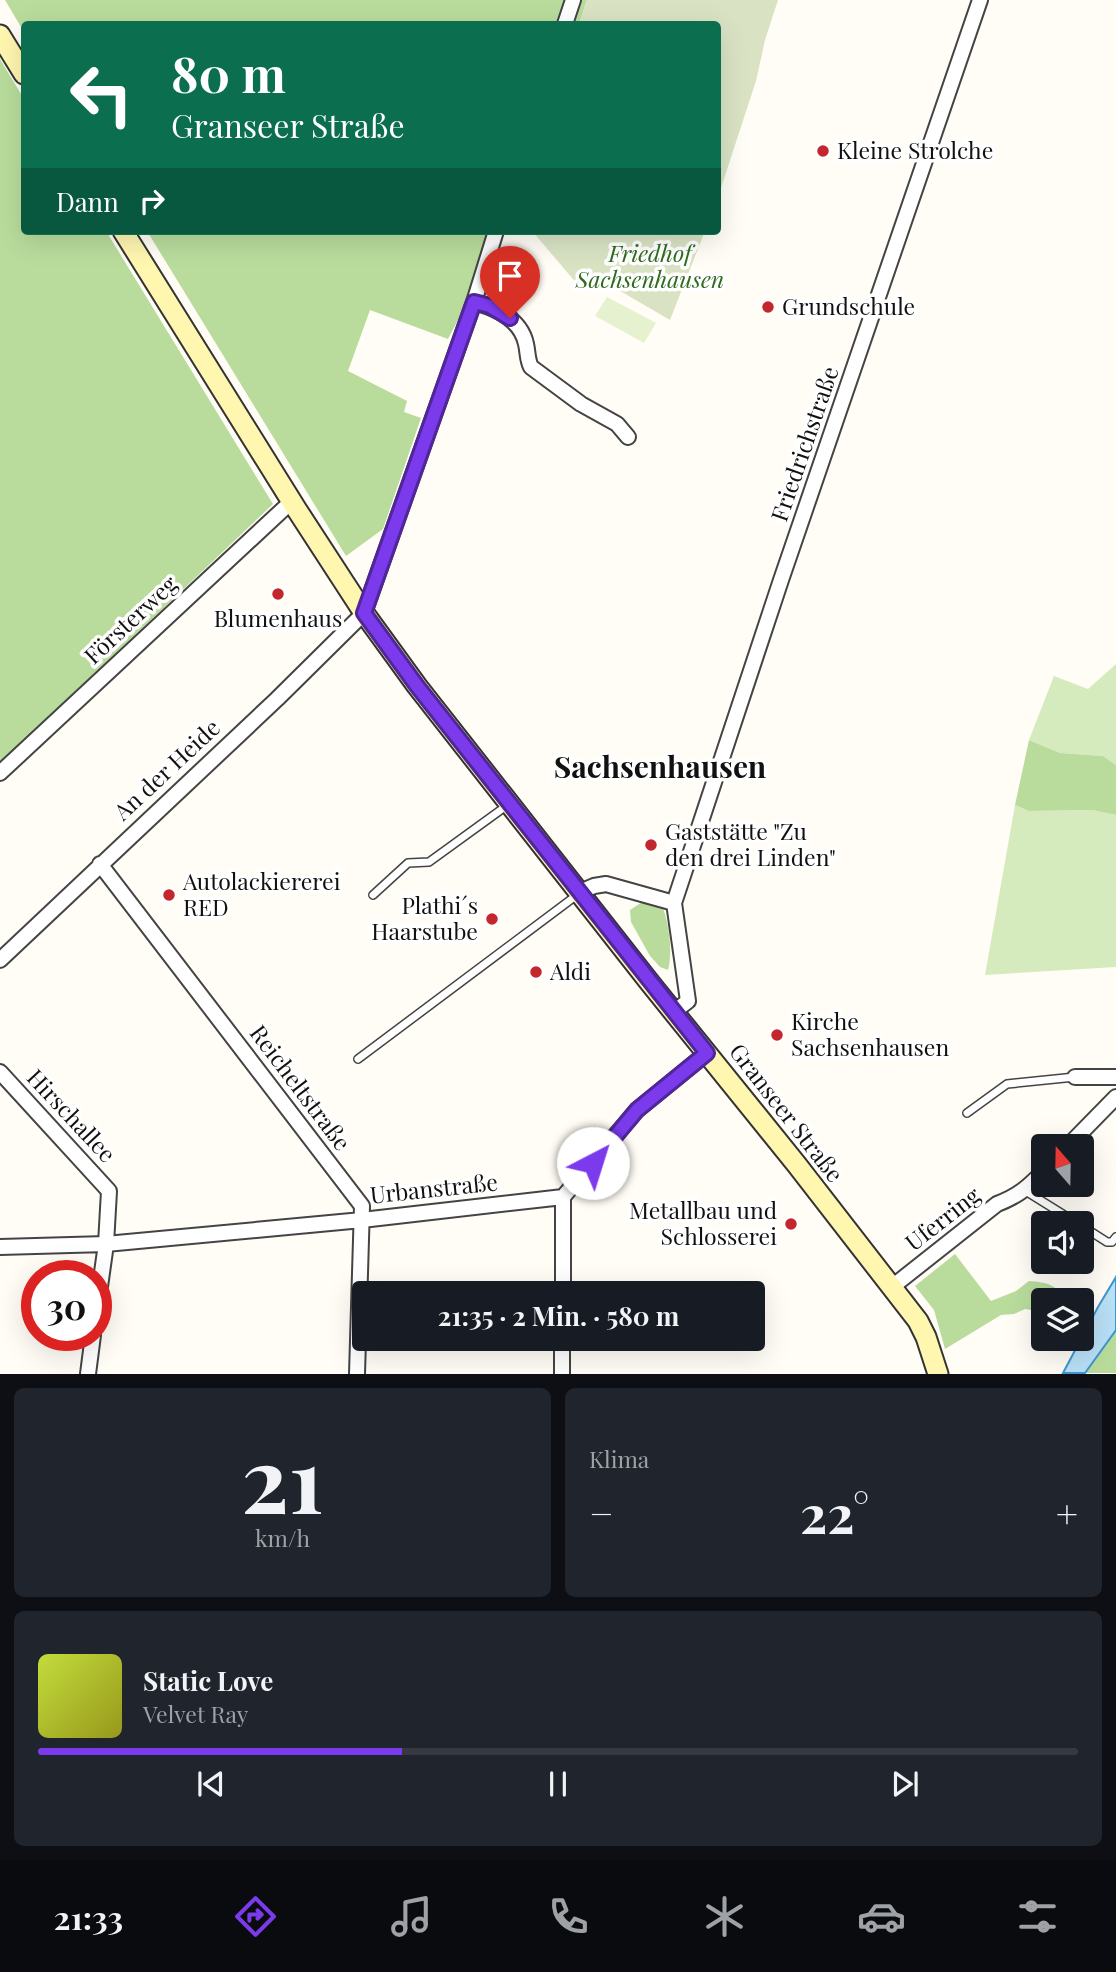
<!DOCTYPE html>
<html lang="de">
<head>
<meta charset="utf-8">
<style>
  :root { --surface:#171b24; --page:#20242c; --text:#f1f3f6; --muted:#9ea1a6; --line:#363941; --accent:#7c3aed }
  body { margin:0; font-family:"Playfair Display",serif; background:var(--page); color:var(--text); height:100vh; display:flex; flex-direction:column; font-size:26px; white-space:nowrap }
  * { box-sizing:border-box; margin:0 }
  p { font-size:23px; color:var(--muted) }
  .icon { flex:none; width:38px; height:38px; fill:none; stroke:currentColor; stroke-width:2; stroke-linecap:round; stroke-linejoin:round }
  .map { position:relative; height:1374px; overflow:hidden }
  .drawer { display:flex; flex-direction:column; gap:14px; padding:14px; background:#0d0f14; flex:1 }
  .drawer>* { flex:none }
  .top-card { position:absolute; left:21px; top:21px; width:700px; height:214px; border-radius:7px; box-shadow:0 7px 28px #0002; background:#0b6e4f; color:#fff; overflow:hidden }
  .needle { width:46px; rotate:340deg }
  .controls { position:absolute; left:1031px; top:1134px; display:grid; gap:14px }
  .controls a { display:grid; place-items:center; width:63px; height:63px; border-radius:7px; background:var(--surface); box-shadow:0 7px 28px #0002; font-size:35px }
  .speed { position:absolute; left:21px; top:1260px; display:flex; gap:14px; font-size:35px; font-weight:700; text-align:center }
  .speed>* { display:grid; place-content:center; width:91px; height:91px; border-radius:50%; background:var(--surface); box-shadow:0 7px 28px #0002; line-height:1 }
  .speed .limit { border:10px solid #d22; background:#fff; color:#111 }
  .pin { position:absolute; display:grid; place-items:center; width:60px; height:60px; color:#fff; margin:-72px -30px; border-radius:50% 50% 50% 0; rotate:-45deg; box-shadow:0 0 7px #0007 }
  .pin .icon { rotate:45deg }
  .me { position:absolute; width:77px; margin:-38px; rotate:40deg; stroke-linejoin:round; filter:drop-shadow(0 0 5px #0008) }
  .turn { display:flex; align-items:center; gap:24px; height:147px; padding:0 35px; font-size:32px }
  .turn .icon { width:91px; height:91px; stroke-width:2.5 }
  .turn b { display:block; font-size:49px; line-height:60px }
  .then { display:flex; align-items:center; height:66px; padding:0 35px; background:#0003; gap:14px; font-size:26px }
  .big { font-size:52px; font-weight:700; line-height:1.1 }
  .drawer .widget { flex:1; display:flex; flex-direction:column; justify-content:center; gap:10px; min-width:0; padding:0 24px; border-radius:10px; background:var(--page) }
  .drawer .dial { align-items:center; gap:0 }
  .dial b { font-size:91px; line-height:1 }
  .song { display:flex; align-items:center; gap:21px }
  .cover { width:84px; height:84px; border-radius:10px; background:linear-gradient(135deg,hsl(70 70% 55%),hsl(60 70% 35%)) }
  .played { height:7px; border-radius:4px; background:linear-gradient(90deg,var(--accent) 35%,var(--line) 35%) }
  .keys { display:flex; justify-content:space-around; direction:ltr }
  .heat { display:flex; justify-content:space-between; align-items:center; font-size:38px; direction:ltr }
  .drawer .tiles { flex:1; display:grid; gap:14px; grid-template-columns:1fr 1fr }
  .widget:last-child { grid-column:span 2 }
  .trip { position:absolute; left:352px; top:1281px; width:413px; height:70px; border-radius:7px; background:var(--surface); box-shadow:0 7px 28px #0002; font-weight:700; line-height:70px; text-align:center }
  .tab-bar { display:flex; height:112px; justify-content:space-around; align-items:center; background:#090b0e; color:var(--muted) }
  .tab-bar .icon { width:49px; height:49px }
  .tab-bar .active { color:var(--accent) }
  .tab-bar b { font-size:32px; color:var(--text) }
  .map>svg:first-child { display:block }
</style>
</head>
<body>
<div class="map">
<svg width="1116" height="1374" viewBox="0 0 1116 1374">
  <rect width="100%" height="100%" fill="#fffdf5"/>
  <!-- green -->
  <path fill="#d5ebbd" d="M1116,664V765L1103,756L1060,753L1029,740L1054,676L1088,689Z
    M1015,805L1029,811L1092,810L1116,815V967L985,975Z"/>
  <!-- forest -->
  <path fill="#b9dc9c" d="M5,0H587L579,24H24V32Z
    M0,59L24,99V231H106L273,504L0,763Z
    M147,231H505L448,339L370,310L348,371L407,401L404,412L421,418L383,529L346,556Z
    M1029,740L1060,753L1103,756L1116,765V815L1092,810L1029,811L1015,805Z
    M645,900L662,905C669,924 673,951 668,970L660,967L650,956L631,922L630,910Z
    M955,1254L991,1301L1016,1291L1029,1281C1044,1282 1060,1284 1061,1300H1043V1320L1031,1310L1025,1309L1014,1314L1001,1315L945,1349L934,1310L915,1286Z
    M1116,1330V1373H1085Z"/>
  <!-- cemetery -->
  <path fill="#d9e3c4" d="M587,0H778L765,40L756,81L718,197V24H579Z
    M532,231H705L670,320L591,274L584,292Z"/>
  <!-- pitch -->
  <path fill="#e6f2cf" d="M607,297L656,323L644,343L595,316Z"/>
  <!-- water -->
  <path fill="#b9e0f7" stroke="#3f96cf" stroke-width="2" d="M1116,1277V1330L1085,1373H1063L1098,1307Z"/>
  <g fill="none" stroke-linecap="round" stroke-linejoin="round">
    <!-- lane casing -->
    <g stroke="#444" stroke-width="10">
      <path id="lane" d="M373,895L408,863L429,862L509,804
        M358,1059L577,895
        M967,1113L1007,1084L1075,1077
        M1024,1190L1077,1223
        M1082,1226L1107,1242H1112L1116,1237"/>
    </g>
    <!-- street casing -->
    <g stroke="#444" stroke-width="18">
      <path id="street" d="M565,24L573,0
        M474,302C496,308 521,320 526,344C528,352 527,359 531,367L581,404L617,424L628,437
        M0,773L292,501
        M100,864L362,1206L357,1374
        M580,892L594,886L606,884L674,903
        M0,960L277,699L364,613L474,302L496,231
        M674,1012L688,1001L674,903L781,580L980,0
        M0,1072L109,1191L106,1244L96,1315
        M1075,1077H1116
        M1068,1146L1116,1097
        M0,1247L106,1244L362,1220L563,1197L637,1110L707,1053
        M892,1287L997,1204C1018,1196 1027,1188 1043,1172
        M563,1293V1197
        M88,1374L93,1335
        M562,1374V1339"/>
    </g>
    <!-- secondary casing -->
    <g stroke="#333" stroke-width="23">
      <path id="secondary" d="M0,35L24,74
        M123,231L297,510L364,613L417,686L650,983L797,1165L918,1321L926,1337L938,1374"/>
    </g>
    <!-- lane -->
    <use href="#lane" stroke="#fff" stroke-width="7"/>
    <!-- street -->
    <use href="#street" stroke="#fff" stroke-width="14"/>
    <!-- secondary -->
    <use href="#secondary" stroke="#fff6b0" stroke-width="19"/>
  </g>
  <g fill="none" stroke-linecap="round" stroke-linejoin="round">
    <!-- route casing -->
    <g stroke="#51269a" stroke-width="18">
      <path id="route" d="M510,318L490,306L474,302L364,613L417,686L707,1053L637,1110L593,1163"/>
    </g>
    <!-- route -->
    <use href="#route" stroke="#7c3aed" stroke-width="12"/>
  </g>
  <!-- markers -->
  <g fill="#c4262e" stroke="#fff" stroke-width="2.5">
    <circle cx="823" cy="151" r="7"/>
    <circle cx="768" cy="307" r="7"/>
    <circle cx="278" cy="594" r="7"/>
    <circle cx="651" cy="845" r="7"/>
    <circle cx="169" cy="895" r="7"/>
    <circle cx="492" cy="919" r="7"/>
    <circle cx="536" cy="972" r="7"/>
    <circle cx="777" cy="1035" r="7"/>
    <circle cx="791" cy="1224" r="7"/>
  </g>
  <g text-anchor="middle" stroke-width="7" stroke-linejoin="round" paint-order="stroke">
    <!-- poi labels -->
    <g font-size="23" fill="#111" stroke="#fff" text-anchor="start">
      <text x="837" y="159">Kleine Strolche</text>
      <text x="782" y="315">Grundschule</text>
      <text x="278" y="627" text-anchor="middle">Blumenhaus</text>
      <text x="665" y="840">Gaststätte "Zu<tspan x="665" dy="26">den drei Linden"</tspan></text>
      <text x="183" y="890">Autolackiererei<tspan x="183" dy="26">RED</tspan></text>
      <text x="478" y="914" text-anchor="end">Plathi´s<tspan x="478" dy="26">Haarstube</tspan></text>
      <text x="550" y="980">Aldi</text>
      <text x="791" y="1030">Kirche<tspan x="791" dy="26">Sachsenhausen</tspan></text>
      <text x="777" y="1219" text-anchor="end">Metallbau und<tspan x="777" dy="26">Schlosserei</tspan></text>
    </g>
    <!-- park labels -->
    <g font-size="23" font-style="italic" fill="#2f6b1f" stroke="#fff">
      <text x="650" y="262">Friedhof<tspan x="650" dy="26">Sachsenhausen</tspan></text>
    </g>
    <!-- street labels -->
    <g font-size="23" fill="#111" stroke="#fff">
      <text transform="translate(805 444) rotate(-71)" y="8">Friedrichstraße</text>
      <text transform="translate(131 620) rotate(-43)" y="8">Försterweg</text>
      <text transform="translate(167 770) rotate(-43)" y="8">An der Heide</text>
      <text transform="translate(300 1088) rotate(53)" y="8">Reicheltstraße</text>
      <text transform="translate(786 1113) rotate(52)" y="8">Granseer Straße</text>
      <text transform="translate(71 1116) rotate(47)" y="8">Hirschallee</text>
      <text transform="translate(434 1189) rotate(-6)" y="8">Urbanstraße</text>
      <text transform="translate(943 1219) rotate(-38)" y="8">Uferring</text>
    </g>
    <!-- district labels -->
    <g font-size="30" font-weight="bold" fill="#111" stroke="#fff">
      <text x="660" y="778">Sachsenhausen</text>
    </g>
  </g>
</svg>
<div class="controls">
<a><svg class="needle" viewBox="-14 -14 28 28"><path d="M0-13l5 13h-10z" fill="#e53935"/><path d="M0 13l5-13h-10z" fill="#9ea1a6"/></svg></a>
<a><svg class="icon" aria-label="sound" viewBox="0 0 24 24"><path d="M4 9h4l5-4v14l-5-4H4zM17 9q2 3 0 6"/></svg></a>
<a><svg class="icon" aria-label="layers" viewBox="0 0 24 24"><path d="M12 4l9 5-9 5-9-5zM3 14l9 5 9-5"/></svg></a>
</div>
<div class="speed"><div class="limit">30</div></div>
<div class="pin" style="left:510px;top:318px;background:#d93025"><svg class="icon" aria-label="arrive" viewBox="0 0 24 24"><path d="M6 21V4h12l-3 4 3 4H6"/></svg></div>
<svg class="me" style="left:593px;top:1163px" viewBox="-20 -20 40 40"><circle r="19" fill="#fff"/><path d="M0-13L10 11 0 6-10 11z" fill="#7c3aed"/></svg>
<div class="trip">21:35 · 2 Min. · 580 m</div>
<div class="top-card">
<div class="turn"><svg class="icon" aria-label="left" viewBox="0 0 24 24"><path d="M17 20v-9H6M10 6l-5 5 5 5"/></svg><div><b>80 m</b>Granseer Straße</div></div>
<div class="then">Dann<svg class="icon" aria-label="right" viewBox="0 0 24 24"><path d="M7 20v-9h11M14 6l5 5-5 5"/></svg></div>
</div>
</div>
<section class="drawer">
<div class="tiles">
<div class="widget dial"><b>21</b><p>km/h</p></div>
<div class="widget"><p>Klima</p>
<div class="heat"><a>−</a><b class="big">22°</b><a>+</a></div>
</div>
<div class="widget">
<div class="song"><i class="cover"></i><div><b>Static Love</b><p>Velvet Ray</p></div></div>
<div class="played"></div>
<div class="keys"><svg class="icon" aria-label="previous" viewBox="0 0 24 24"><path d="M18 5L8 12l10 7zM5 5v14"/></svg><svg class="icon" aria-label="pause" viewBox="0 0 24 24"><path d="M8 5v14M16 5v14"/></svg><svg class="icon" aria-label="next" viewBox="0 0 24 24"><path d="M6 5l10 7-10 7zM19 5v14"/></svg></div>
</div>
</div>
</section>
<nav class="tab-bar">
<b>21:33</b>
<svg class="icon active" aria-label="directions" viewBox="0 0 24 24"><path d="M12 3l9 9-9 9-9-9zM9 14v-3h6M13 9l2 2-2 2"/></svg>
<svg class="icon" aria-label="music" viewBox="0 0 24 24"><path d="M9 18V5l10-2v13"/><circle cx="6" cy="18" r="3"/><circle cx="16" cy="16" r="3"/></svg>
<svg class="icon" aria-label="phone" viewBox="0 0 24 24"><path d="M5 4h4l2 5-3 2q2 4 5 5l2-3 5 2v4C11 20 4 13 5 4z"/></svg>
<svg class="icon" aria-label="climate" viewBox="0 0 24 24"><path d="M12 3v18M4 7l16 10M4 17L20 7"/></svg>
<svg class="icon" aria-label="car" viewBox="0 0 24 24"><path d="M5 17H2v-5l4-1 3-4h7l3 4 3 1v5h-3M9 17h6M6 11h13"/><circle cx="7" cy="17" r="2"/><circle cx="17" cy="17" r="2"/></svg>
<svg class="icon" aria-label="filters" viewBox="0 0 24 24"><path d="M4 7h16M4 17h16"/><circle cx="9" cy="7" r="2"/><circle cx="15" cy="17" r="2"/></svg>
</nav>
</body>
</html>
